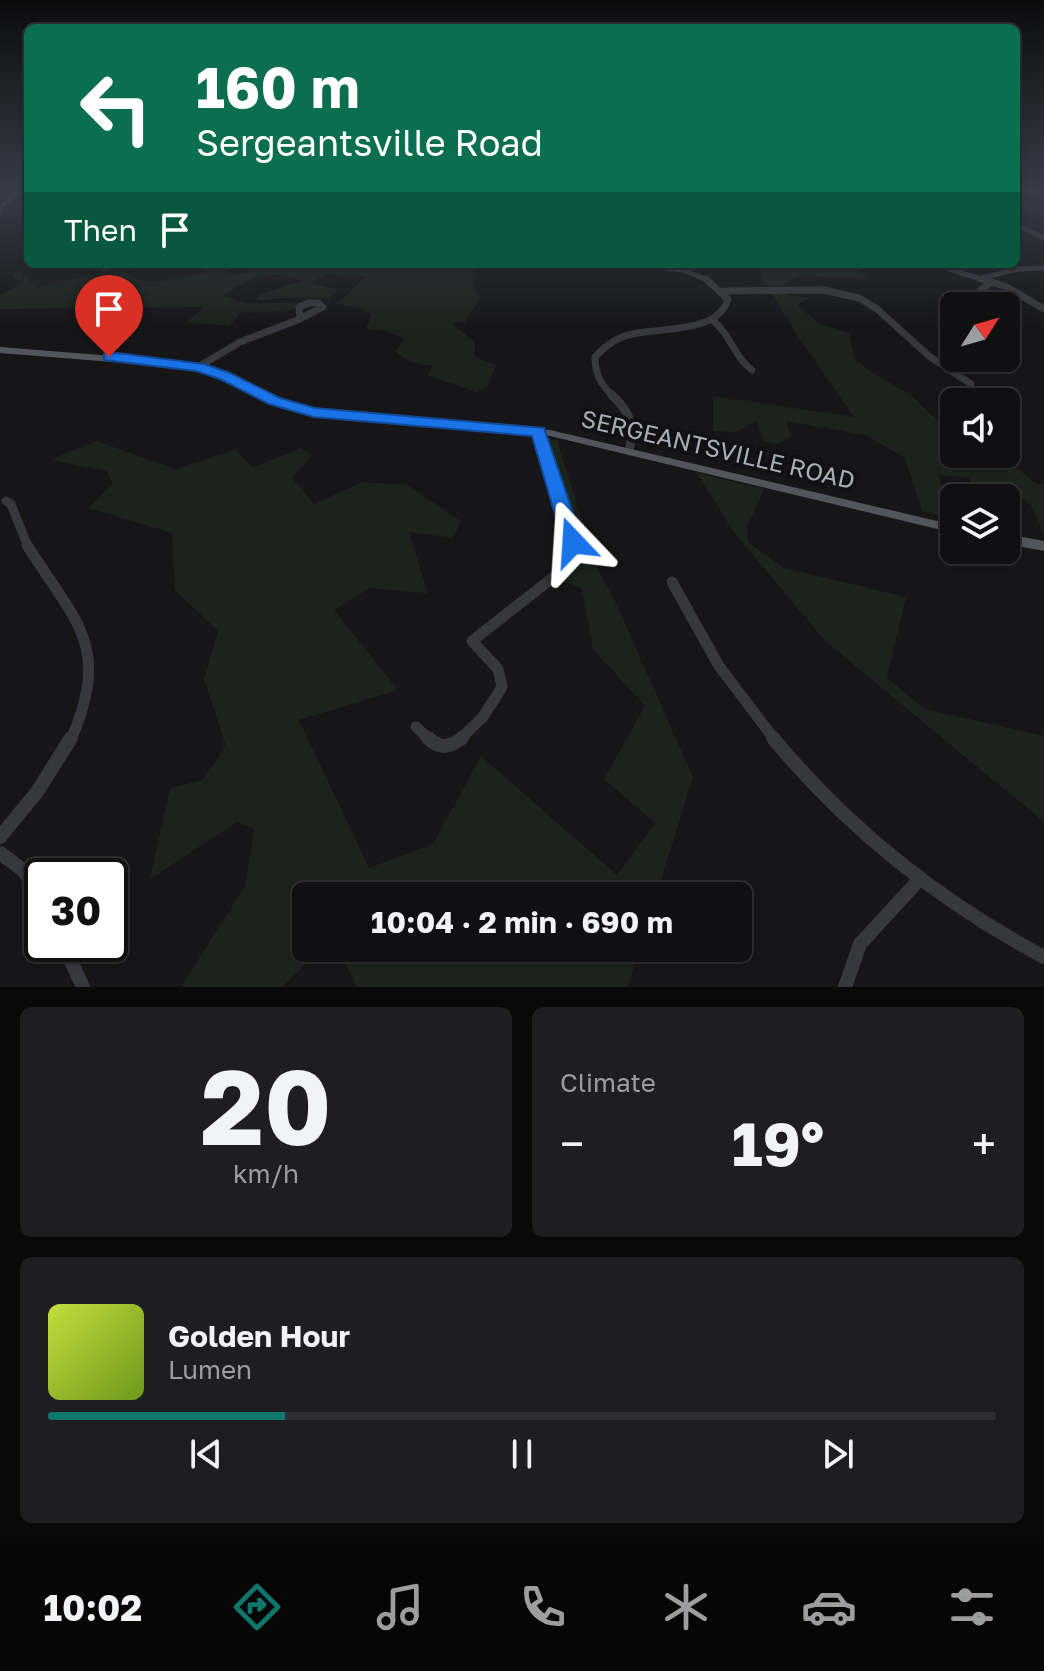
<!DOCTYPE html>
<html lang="en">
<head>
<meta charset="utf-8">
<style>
  :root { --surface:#101012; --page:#1e1e20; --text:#f1f3f6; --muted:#9c9d9f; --line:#303032; --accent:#0f766e }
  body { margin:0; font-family:"Golos Text",sans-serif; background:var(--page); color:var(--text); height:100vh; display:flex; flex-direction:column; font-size:30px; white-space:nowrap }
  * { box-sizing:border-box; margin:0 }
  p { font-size:26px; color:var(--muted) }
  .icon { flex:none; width:44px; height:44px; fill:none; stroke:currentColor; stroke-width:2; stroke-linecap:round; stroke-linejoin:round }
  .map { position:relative; height:987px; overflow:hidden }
  .details { display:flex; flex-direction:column; gap:20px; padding:20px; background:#09090a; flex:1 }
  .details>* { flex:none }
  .banner { position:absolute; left:24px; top:24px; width:996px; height:244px; border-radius:12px; box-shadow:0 2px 6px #0004,0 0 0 2px var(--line); background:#0b6e4f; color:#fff; overflow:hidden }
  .needle { width:52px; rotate:53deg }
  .buttons { position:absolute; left:940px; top:292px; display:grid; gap:16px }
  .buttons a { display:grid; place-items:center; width:80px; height:80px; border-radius:12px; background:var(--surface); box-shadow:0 2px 6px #0004,0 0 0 2px var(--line); font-size:40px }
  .speed { position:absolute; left:24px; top:858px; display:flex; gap:16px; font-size:40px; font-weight:700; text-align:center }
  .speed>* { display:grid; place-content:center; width:104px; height:104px; border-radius:50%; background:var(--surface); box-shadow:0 2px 6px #0004,0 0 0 2px var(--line); line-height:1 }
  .speed .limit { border:4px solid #111; border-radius:12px; background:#fff; color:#111 }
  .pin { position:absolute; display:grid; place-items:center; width:68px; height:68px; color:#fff; margin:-82px -34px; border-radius:50% 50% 50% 0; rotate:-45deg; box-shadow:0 0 8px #0007 }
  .pin .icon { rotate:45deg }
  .me { position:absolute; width:88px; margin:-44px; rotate:340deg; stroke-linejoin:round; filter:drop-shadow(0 0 6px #0008) }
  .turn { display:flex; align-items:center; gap:28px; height:168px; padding:0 40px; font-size:36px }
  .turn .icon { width:104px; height:104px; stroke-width:2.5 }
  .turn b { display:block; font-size:56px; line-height:68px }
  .then { display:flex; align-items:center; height:76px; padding:0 40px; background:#0003; gap:16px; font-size:30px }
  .big { font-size:60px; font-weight:700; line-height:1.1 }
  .details .widget { flex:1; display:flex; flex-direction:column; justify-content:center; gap:12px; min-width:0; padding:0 28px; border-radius:12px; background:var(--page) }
  .details .dial { align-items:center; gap:0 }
  .dial b { font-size:104px; line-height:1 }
  .song { display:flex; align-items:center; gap:24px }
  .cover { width:96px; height:96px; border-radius:12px; background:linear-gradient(135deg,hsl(70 70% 55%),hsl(80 70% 35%)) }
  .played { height:8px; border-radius:4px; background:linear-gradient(90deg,var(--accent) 25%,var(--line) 25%) }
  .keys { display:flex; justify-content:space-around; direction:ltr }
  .heat { display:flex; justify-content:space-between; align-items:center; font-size:44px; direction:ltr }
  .details .tiles { flex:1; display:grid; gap:20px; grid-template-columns:1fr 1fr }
  .widget:last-child { grid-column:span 2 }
  .trip { position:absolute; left:292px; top:882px; width:460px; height:80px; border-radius:12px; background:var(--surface); box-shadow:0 2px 6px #0004,0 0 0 2px var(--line); font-weight:700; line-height:80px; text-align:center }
  .dock { display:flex; height:128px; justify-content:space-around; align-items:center; background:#060607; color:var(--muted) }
  .dock .icon { width:56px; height:56px }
  .dock .active { color:var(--accent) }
  .dock b { font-size:36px; color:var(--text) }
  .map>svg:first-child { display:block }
</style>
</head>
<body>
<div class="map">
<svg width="1044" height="987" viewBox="0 0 1044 987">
  <rect width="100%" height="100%" fill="#161618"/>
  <!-- green -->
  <path fill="#1c231d" d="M1016,190H1044V219L1016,206Z
    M194,264H215L234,275L278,264H477L472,284L480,299L464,323L458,321L453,325L475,342V357L496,365L487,387L476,392L427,375L433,366L410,362L395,351L404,339L385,331L366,329L372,314L358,307L336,304L366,277L326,274L311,283L338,290L328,299L296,297L258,300L257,295L302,281C267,268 253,276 223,296L246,303H295L297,306L288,311L240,313L230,326L187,322L204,307L0,309V295L22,283L11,275L18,271L37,287L120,269C144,291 177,278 206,272Z
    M741,264H851L860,268L854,269L866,274L864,278L797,276L784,285L789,295L810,298L797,305L820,324L849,333L854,358L868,370L912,396L935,419L954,426V454H1000L1036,484L1044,483V535C1028,492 1017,488 972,488L969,478L939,475L949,517L922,511L905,458L865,435L786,421L791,436L778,444L764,441L756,422L735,432L713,431V396L854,417L797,335L756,268Z
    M546,438L557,440L596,566L615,601L693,777L656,896H306V948H323L282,987H181L245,886L254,829L237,822L150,879L170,788L203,780L226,746L204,679L218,631L175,590L172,533L89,508L112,484L107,471L50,460L96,441L176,469L236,449L252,468L300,448L312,455L292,478L314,504L363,482L407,485L461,521L453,538L409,532L428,594L370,588L334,610L398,690L299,720L369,868L433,844L481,756L617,875L655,823L604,779L645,706L593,649L581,588L558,579L572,565L579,548Z
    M697,473L764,489L747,527L748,542L784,568L906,597L887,678L925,709L1044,736V822L825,641L733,531Z
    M338,948H640L628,987H357Z"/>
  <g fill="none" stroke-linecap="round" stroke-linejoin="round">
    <!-- minor-far4 -->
    <path stroke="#37383d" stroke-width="5" d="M1016,225L1044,238
      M626,264L683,270L710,281
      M933,264L987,281
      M104,269L130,264
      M981,278L1019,269L1044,268"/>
    <!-- minor-far3 -->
    <path stroke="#37383d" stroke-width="7" d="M981,279L1007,287L1044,309
      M723,291L823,290L859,298L877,309L929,356L971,384
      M972,301L974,295L992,282
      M309,303H318L323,307L300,319L299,307Z
      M712,320C730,333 734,357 752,370
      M198,367L240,342L300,319
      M614,397C601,385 595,375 595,357C603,349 610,342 620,338C652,324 716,338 728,299L706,279"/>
    <!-- minor-far2 -->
    <path stroke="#37383d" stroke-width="9" d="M612,395C631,413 635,426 629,451
      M539,432L573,547
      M6,501L11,504L28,547"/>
    <!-- minor-far1 -->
    <path stroke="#37383d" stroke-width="11" d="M27,545C75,622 112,644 71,740
      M672,582L719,666L775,740
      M416,727L430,740
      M459,740L483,717L502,687L498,669L472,641L555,576L573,553V545"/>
    <!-- minor -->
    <path stroke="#37383d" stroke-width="14" d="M428,738C440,749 449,748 462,738
      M773,738C849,830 939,901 1044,957
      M0,837L37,792L71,738
      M0,853L23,870L42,897
      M63,944L83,987
      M845,987L860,944L917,882"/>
    <!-- major -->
    <path fill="#53555c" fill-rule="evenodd" d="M16,190H22L0,211V205Z
      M0,347L188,362L228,374L279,399L315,409L550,430L954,525V533L550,436L314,415L271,403L222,378L187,368L0,353Z
      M1006,534L1044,541V551L1006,544Z"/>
  </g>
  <!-- sky -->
  <linearGradient id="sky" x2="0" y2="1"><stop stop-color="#0c0c0d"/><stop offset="0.58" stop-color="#363c48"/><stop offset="1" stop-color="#363c48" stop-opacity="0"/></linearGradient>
  <rect width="1044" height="328" fill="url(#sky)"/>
  <!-- route -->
  <path fill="#1a73e8" stroke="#114b97" stroke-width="2" d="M109,352L204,364L230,373L280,398L315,408L544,428L583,542L573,549L563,542L532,436L314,417L269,404L220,379L196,371L104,360V354Z"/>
  <g text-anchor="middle" stroke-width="8" stroke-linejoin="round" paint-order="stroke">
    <!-- street labels -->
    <g font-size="24" fill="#a8adb8" stroke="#111113">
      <text transform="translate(718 450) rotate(13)" y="8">SERGEANTSVILLE ROAD</text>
    </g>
  </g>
</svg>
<div class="buttons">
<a><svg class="needle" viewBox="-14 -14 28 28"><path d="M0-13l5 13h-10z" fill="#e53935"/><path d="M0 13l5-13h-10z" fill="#9c9d9f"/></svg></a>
<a><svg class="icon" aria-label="sound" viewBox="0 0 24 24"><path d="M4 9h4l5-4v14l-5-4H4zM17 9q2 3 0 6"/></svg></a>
<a><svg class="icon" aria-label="layers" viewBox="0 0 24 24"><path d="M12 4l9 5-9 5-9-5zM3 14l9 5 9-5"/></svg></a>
</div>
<div class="speed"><div class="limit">30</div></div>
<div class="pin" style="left:109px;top:357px;background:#d93025"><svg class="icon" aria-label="arrive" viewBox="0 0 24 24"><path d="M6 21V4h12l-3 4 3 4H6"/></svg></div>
<svg class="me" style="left:573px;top:542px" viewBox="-20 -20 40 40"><path d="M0-17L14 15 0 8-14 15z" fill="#1a73e8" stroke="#fff" stroke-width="4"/></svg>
<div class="trip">10:04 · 2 min · 690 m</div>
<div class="banner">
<div class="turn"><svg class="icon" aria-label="left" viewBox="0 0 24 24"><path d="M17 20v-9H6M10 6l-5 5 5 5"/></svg><div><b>160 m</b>Sergeantsville Road</div></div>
<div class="then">Then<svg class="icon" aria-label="arrive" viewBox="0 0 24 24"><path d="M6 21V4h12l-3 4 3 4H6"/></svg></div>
</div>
</div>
<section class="details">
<div class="tiles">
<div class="widget dial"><b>20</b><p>km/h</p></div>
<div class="widget"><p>Climate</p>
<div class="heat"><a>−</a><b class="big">19°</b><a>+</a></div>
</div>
<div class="widget">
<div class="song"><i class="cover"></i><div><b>Golden Hour</b><p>Lumen</p></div></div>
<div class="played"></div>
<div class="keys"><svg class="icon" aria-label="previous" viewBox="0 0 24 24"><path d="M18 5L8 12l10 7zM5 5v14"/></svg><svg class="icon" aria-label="pause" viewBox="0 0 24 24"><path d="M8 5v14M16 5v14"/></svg><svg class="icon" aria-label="next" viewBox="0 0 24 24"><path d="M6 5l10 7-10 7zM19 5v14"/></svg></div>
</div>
</div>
</section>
<nav class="dock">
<b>10:02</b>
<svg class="icon active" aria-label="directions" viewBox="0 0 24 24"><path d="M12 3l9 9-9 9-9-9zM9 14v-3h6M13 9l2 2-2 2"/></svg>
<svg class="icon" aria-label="music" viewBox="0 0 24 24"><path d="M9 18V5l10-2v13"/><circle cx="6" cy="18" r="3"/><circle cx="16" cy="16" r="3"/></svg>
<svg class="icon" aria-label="phone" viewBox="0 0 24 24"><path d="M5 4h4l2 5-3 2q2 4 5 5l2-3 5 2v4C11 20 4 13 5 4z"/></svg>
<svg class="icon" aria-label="climate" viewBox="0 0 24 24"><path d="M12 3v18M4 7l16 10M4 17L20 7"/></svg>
<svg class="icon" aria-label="car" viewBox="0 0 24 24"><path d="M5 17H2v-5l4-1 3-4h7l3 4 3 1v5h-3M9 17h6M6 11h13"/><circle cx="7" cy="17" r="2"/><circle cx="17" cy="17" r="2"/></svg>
<svg class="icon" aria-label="filters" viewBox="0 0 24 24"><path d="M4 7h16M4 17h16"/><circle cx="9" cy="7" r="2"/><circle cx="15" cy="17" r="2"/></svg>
</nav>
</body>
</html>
